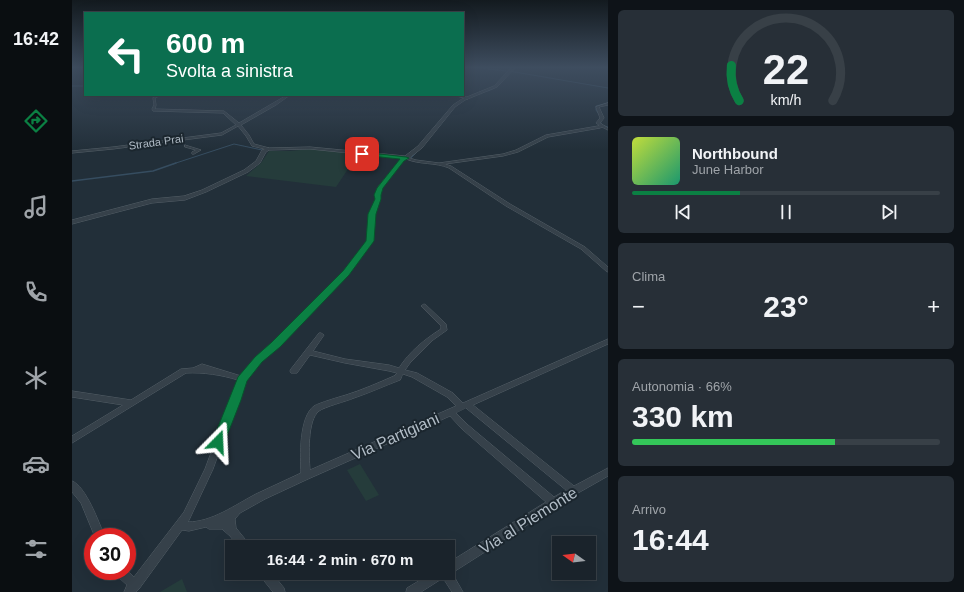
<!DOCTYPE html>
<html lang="it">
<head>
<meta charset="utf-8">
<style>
  :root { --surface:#1a232b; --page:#272f37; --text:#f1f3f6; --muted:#9fa4a9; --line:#384047; --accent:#0b8043 }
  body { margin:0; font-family:Arial,sans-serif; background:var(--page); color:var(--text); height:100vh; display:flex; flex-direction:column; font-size:15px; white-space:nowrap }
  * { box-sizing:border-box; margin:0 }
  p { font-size:13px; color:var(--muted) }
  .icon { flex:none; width:22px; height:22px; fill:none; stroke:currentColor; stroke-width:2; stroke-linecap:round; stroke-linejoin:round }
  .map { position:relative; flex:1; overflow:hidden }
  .drawer { display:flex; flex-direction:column; gap:10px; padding:10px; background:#0e1318; width:356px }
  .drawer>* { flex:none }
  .hud { position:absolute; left:12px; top:12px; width:380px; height:84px; border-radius:0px; box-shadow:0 4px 16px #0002,0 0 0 1px var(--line); background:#0b6e4f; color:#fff; overflow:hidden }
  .needle { width:26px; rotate:284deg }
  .buttons { position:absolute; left:480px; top:536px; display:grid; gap:8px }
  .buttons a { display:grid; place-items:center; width:44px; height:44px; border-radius:0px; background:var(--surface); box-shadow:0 4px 16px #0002,0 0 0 1px var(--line); font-size:20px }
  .speed { position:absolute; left:12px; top:528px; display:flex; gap:8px; font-size:20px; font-weight:700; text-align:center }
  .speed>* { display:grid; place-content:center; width:52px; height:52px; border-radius:50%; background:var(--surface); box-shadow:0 4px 16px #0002,0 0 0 1px var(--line); line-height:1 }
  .speed .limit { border:6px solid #d22; background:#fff; color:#111 }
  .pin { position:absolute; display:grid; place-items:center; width:34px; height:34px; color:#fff; margin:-17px; border-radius:8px; box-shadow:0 2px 6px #0006 }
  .me { position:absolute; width:44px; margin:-22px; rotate:21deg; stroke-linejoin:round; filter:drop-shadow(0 0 3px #0008) }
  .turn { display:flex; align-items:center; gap:14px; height:84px; padding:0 16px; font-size:18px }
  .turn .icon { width:52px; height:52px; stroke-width:2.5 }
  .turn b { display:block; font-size:28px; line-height:34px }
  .big { font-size:30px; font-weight:700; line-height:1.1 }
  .drawer .widget { flex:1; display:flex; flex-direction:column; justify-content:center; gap:6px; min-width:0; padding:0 14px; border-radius:6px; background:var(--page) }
  .drawer .dial { align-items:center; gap:0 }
  .dial svg { height:104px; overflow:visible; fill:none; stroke:var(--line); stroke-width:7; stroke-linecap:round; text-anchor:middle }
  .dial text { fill:var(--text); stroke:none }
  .song { display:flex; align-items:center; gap:12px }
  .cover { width:48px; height:48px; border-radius:6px; background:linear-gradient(135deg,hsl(70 70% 55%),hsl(160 70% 35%)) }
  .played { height:4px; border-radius:2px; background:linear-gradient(90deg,var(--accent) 35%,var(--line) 35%) }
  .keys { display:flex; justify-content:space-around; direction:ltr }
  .heat { display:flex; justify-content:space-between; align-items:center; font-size:22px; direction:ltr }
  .charge { height:6px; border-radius:3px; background:linear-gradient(90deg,#34c759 66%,var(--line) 0) }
  .trip { position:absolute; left:153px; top:540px; width:230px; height:40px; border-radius:0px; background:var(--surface); box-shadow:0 4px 16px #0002,0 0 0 1px var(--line); font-weight:700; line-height:40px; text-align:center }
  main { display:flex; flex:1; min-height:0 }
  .menu { display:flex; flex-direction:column; width:72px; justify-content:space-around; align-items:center; background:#0a0e11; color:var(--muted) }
  .menu .icon { width:28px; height:28px }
  .menu .current { color:var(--accent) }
  .menu b { font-size:18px; color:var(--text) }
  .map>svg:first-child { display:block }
</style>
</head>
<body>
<main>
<nav class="menu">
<b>16:42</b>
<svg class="icon current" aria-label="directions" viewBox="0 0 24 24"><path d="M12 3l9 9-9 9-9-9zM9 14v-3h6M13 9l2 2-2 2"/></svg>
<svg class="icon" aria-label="music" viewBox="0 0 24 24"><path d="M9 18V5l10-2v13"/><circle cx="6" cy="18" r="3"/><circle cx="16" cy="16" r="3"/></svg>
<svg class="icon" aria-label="phone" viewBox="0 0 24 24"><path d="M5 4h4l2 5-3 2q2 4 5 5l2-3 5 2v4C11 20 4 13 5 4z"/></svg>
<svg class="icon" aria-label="climate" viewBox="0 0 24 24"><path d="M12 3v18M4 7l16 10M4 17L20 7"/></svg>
<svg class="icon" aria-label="car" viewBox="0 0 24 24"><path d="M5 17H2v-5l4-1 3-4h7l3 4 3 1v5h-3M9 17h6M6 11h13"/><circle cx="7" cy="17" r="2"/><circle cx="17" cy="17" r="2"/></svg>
<svg class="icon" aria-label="filters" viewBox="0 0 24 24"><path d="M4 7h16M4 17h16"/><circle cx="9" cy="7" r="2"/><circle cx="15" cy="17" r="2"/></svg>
</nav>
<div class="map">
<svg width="536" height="592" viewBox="0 0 536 592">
  <rect width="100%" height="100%" fill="#222f39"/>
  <!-- green -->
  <path fill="#253c3b" d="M238,149L286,154L264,187L174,176L189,163L197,151H218Z
    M288,464L307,495L294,501L275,470Z
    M110,579L115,592H88Z"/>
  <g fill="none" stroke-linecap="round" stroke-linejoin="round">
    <!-- stream-far1 -->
    <path stroke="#364d60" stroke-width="1" d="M400,67L434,71
      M437,71L536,88
      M0,86H13
      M416,91L424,87
      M528,116L524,110V106L536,103
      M528,121L530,125L536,127
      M339,158L348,149
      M101,164L162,144L190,150"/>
    <!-- stream -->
    <path stroke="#364d60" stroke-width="1.5" d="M0,181L81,171L104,163"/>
    <!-- minor casing -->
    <g stroke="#545f67" stroke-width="1">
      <path id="minor" d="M86,95H89L83,98L84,105L83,109L152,111L167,123L215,95H218L204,105L169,125L177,135L182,144L197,148V150L180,146L174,136L166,126L150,135L41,149L0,153V151L41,147L149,133L164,125L151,113L81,111L80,109L82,105L81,98Z
        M382,95H387L397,98L396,99Z
        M536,103V105L527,107L532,118L528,123L536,128V130L530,127L528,128L476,137L446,152L431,156L373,164L379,166L438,204L513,247L536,267V272L534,271L509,249L434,206L377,168C363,162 348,165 334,159L331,161L310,187L307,195L308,199L302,214L301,241L297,247L287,258L276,274L206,347L189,361L173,380L141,469L118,518L116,522C140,522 163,505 184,494C199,487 214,480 229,473C228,457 227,417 242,406C247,403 267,397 274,395C290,390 306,383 322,376L325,373L317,371L273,363L238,355L225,373H219L218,371L219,369L247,333H249L252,335L241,351L273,359L317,365L327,368C337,352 353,339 369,329V326L349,306L352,304L354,305L374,324L375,330L361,340L338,363L333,370L345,373L381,393L391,403L536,339V344L401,405L502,486L536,468V476L499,497L380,573L391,592H380L371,578L349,592H334L335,588L360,573H376V563L474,502L390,429L378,416L236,479L193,499L168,513L163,519L164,528L177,544L178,547H167L158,536L150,529H137L134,527L117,531L110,530L67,589L64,592H52L55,585L44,575L43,571L55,570L62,577L112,512L133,469L166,380C150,375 131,372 114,373L0,443V436L51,405L0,397V391L59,400L109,369L121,368L130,364L169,376L185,357L202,343L272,272L283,256L293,245L295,241L298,214L304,199L303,195L306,187L329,159L334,157L344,160L367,163L431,154L444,150L474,135L526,126L527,125L524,123L528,118L524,107ZM331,374L340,377L375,397L384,406L238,470C237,456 235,420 247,411C252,407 275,401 282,398C297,393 312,386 328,380ZM394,408L494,490L482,497L396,425L384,413Z
        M113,145L129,150L122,154H120V152L124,150L113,147Z
        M0,481C14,486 27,523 33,537H23L9,503L0,492Z
        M188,573H200L212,588L213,592H201L189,577Z"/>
    </g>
    <!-- tertiary casing -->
    <g stroke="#545f67" stroke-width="1">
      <path id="tertiary" d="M440,67H444L425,87L393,100L383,107L350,148L336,159L238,149L197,150L194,152L188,163L176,172L134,192L113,200L80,203L0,224V220L80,199L112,196L130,190L172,170L184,161L190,150L196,148L238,147L333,156L346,146L381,105L390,99L422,86Z"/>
    </g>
    <!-- minor -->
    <use href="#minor" fill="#36414a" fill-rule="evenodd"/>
    <!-- tertiary -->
    <use href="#tertiary" fill="#36414a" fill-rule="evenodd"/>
  </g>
  <!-- sky -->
  <linearGradient id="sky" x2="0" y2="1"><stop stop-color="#131a1f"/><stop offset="0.45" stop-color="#3e4d5f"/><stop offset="1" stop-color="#3e4d5f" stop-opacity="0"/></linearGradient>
  <rect width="536" height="150" fill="url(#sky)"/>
  <!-- route -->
  <path fill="#0b8043" stroke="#07532c" d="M290,152L334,157L337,158L332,161L311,188L309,195V199L304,214L302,241L277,275L208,347L190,362L175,381L169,400L151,446L146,447L142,446L140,442L166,377L183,357L200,342L271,271L294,241L296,214L303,199L302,195L305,188L328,159L288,155V152Z"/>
  <g text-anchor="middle" stroke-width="4" stroke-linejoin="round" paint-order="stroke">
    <!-- far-street labels -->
    <g font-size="11" fill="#b1bcc6" stroke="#1b262e">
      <text transform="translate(84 142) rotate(-8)" y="4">Strada Prai</text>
    </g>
    <!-- near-street labels -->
    <g font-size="16" fill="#b1bcc6" stroke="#1b262e">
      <text transform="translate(323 436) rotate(-24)" y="6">Via Partigiani</text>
      <text transform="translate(456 520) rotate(-32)" y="6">Via al Piemonte</text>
    </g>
  </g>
</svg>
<div class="buttons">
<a><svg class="needle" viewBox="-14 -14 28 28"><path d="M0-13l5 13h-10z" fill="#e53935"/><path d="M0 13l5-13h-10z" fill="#9fa4a9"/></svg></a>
</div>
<div class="speed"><div class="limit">30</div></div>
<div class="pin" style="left:290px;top:154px;background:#d93025"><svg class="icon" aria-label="arrive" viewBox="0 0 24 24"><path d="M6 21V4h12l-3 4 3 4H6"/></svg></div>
<svg class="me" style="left:146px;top:442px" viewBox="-20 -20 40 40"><path d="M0-17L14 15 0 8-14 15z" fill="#0b8043" stroke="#fff" stroke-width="4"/></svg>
<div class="trip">16:44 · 2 min · 670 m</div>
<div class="hud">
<div class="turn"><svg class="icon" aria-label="left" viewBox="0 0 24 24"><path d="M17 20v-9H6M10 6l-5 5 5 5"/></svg><div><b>600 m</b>Svolta a sinistra</div></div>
</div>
</div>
<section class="drawer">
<div class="widget dial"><svg viewBox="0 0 100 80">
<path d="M14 69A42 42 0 1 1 86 69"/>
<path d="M14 69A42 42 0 0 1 8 42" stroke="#0b8043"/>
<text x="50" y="56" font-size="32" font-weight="700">22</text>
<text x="50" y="72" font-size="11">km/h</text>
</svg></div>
<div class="widget">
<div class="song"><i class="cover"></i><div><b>Northbound</b><p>June Harbor</p></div></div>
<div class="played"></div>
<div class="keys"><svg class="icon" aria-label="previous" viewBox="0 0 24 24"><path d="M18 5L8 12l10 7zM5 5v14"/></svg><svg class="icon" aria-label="pause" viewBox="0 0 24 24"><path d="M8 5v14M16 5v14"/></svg><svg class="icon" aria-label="next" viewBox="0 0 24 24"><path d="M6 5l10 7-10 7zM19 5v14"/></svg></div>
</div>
<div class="widget"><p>Clima</p>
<div class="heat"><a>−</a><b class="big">23°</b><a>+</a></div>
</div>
<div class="widget"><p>Autonomia · 66%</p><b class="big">330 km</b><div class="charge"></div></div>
<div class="widget"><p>Arrivo</p><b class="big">16:44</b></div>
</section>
</main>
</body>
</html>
